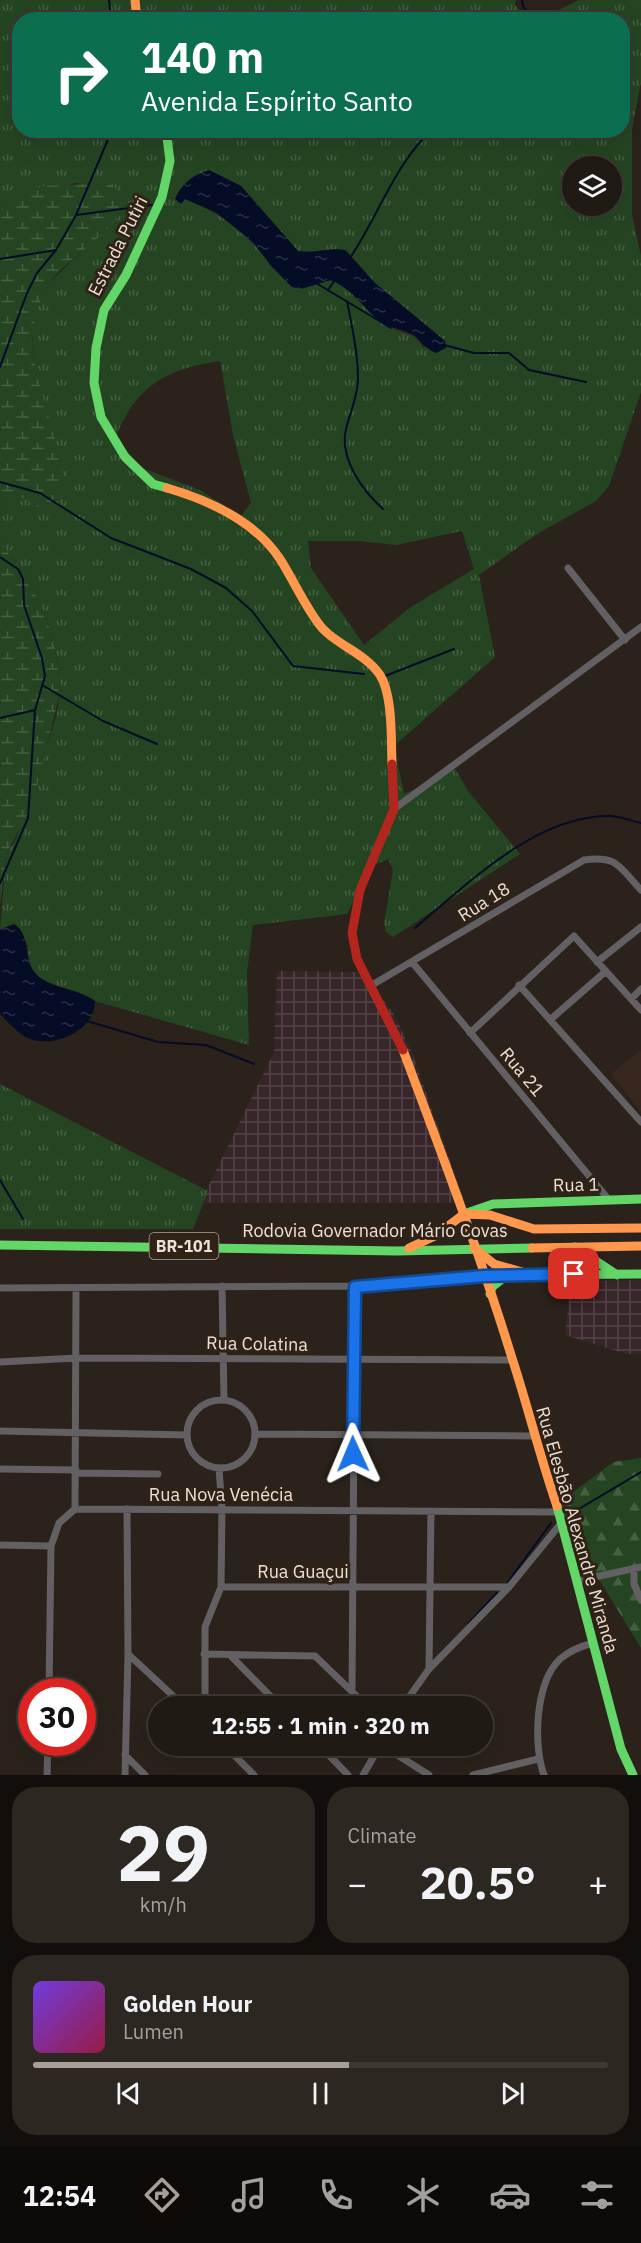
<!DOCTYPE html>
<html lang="en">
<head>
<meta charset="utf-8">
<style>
  :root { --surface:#201a14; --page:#2d2722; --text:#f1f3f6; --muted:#a2a1a0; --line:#3d3834; --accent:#a79e96 }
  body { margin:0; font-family:"IBM Plex Sans",sans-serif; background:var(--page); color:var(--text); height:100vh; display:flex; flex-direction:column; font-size:22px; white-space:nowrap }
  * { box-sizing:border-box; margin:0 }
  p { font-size:20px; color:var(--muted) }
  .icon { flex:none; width:33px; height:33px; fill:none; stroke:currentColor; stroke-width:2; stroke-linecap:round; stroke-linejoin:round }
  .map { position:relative; height:1775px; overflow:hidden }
  .details { display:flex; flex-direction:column; gap:12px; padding:12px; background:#120e0b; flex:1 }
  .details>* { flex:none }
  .hud { position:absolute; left:12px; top:12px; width:618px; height:126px; border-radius:24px; box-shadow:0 6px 24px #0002,0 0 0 2px var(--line); background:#0b6e4f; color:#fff; overflow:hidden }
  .controls { position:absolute; left:562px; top:156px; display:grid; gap:12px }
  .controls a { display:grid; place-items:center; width:60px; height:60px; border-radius:50%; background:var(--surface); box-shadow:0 6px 24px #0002,0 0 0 2px var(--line); font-size:30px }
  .speed { position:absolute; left:18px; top:1678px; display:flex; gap:12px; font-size:30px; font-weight:700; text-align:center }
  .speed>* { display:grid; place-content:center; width:78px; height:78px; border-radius:50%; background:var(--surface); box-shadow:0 6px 24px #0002,0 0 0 2px var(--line); line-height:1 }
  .speed .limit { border:9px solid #d22; background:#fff; color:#111 }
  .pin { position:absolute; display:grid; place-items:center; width:51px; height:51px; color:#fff; margin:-26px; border-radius:12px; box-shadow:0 3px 9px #0006 }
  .me { position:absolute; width:66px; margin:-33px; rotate:359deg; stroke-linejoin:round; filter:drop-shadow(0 0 4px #0008) }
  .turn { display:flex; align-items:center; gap:21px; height:126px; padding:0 30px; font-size:27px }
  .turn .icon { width:78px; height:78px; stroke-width:2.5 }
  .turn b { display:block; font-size:42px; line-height:51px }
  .big { font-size:45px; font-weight:700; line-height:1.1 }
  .details .card { flex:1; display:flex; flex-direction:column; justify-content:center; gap:9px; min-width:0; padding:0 21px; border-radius:24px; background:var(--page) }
  .details .dial { align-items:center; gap:0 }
  .dial b { font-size:78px; line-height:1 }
  .song { display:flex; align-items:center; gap:18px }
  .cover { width:72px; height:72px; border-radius:9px; background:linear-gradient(135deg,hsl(260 70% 55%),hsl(340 70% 35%)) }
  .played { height:6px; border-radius:3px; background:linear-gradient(90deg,var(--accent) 55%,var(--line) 55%) }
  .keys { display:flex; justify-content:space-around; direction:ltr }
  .heat { display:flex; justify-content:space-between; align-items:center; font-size:33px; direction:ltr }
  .details .tiles { flex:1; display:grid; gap:12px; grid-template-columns:1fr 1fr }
  .card:last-child { grid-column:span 2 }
  .trip { position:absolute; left:148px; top:1696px; width:345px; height:60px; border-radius:30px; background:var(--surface); box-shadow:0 6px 24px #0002,0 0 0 2px var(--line); font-weight:700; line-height:60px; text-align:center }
  .tabs { display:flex; height:96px; justify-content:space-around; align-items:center; background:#0d0a08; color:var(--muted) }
  .tabs .icon { width:42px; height:42px }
  .tabs .current { color:var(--accent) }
  .tabs b { font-size:27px; color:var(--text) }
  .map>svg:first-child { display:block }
</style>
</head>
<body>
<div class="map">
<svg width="641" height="1775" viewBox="0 0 641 1775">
  <defs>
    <pattern id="industrial-grid" width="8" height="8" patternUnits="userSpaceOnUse" patternTransform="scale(1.5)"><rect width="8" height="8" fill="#37252a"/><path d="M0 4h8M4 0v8" fill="none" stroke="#544448"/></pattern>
    <pattern id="grass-tufts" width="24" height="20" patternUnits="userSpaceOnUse" patternTransform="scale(1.5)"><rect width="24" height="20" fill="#254522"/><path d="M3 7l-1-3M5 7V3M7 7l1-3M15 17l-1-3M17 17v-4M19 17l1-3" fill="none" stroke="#456041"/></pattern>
    <pattern id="forest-firs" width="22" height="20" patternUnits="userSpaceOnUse" patternTransform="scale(1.5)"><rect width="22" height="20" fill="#254522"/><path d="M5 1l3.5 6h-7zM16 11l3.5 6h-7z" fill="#456041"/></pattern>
    <pattern id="wetland-marsh" width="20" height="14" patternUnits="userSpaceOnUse" patternTransform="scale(1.5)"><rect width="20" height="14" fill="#254522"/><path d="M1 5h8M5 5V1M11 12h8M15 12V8" fill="none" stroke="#456041"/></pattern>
    <pattern id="water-ripples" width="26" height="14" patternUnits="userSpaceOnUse" patternTransform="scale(1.5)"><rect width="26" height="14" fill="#040c26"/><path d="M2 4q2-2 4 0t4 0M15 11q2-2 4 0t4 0" fill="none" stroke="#292f45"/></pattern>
  </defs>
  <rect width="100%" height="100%" fill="#2a221b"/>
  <!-- industrial -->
  <path fill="url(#industrial-grid)" d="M277,971L364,972L395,1016L412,1053L465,1203H200L274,1052Z
    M641,1280V1354H627L565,1335L571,1281Z"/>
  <!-- education -->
  <path fill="#37271e" d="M641,1050V1112L611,1074Z"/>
  <!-- grass -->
  <path fill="url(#grass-tufts)" fill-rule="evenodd" d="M0,0H516L515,5L522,13L535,19L20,20V130H622V20L540,19L579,0H641V82L632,129V215L641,256V392L609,486L596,501L537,534L479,575L495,657L394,746L404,794L455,769L468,791L520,854L393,937L386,932L384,924L393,870L388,859L370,867L347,914L253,925L247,972L249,1045L95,1001C78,988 48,988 35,973C26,963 31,947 24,938C21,933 14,929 10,925L0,930L6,855L16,839L56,717L61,689L55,649L46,617L26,575L0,543V505L14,492L29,499L62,491L61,464L36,377L32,334L37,304L50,282L98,236L120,210L119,197L114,185L96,178L85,184L76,183L18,197L0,204ZM573,166H612V206H573ZM209,170L241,186L298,251C314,254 329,247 346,250L375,283L445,341L423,347L414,336L394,329L339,283L272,267C249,235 222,213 185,199L193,177ZM220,361L233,435L251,503L241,516L200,490L142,468L116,437C135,386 168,368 220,361ZM462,531L474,569L411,607L364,645L311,568L308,541H359L396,545Z
    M0,1084L208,1191L193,1229H0Z"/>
  <!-- forest -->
  <path fill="url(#forest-firs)" d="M641,1458V1648L562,1519L563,1500L613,1462Z"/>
  <!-- wetland -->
  <path fill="url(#wetland-marsh)" d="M96,178H107C115,186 124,199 120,210C113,232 65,261 50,282C40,297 36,311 33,329C26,372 73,467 61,494C57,501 45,504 38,507L14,493L0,505V204L42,186L85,184Z
    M0,543L26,575L46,617L55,649L61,689L33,802L6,855L0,907Z"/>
  <!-- water -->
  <path fill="url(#water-ripples)" d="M209,170L241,186L298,251C314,254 329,247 345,250L375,283L445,341L446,348L436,353C424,348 424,344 415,336C404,328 388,329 377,319C361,305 352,289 331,280L301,289L292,287L272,267L254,243L217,213L185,199L181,204L175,199C180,185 194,174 209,170Z
    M14,924C32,935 22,959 36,974C50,989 78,988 95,1001C95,1030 56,1048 30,1039C19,1035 8,1022 0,1014V930Z"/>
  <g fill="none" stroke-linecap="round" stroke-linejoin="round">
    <!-- stream -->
    <path stroke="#040c26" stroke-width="2" d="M109,0L111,20
      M522,0L523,6L533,20
      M76,215L152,205
      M350,258C378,217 395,163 432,130
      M0,259L56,250
      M316,283L391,328
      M328,290L335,280
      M347,301C352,327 358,353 358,379C358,396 350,412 346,429C339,459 363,491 383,509
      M444,345L474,353H509L529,370L586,382
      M0,367L27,293L37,273L56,250L76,215L112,130
      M0,482L40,493L111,538L191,569L226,588L252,611L293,666L364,674
      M0,557L18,569L23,579L24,605L42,658L45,676L35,710L28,818L0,883
      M385,676L454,649
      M42,685L103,721L157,744
      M0,718L35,710
      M415,928C467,884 537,815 609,816C620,816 631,821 641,823
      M87,1021L158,1042L206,1045L254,1064
      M0,1180L23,1219
      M567,1516L641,1472
      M508,1582L551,1523
      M468,1624L497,1593"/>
    <!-- street -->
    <path stroke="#626062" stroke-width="7" d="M568,568L625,640
      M394,809L641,627
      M412,962L609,1200
      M597,962L641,927
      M372,985L584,860C618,855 619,867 641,890
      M519,985L641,1122
      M631,999L641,989
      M550,1020L606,971
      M470,1033L574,936L641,1010
      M222,1286L224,1400
      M0,1288L355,1286L484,1276
      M0,1362L77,1358L513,1360
      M187 1434a34 34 0 1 1 68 0a34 34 0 1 1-68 0Z
      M0,1431L187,1435
      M256,1434L533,1436
      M0,1469L76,1470
      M75,1473L158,1474
      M75,1509L76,1289
      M0,1545L51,1546
      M634,1569V1584L641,1600
      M577,1581L641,1567
      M221,1587H509
      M128,1654L185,1707
      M204,1654L315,1656L368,1707
      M231,1656L281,1707
      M429,1669L431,1511
      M352,1691L355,1286
      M49,1692L51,1546L59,1523L75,1509L558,1512
      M205,1707V1627L221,1587L222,1510L219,1468
      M402,1707L429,1669L509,1587L562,1522
      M225,1746L254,1775
      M320,1746L348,1775
      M383,1746L429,1775
      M125,1755L145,1775
      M47,1775L48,1743
      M125,1775L128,1654L127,1509
      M363,1775L380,1746
      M473,1775L538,1759
      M544,1775C533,1745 535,1683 560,1659C569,1651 582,1646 593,1643"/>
    <!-- fast -->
    <path stroke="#63d668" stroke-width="9" d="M166,130L170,161L162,197L126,275L104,310L96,348L94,383L101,417L125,457L153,484L167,488
      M464,1214L493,1204L641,1199
      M0,1245L397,1251L532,1248
      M575,1247L617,1275
      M490,1294L492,1287L507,1275L641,1274
      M557,1506L621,1749L633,1775"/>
    <!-- slow -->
    <path stroke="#ff974d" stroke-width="9" d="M135,0L137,20
      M167,488C208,500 255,521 280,559C293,579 308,613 323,629C339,646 366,654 380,675C393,695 391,740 392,764
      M403,1050C441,1152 480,1254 512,1358C528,1407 540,1457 557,1506
      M409,1248L435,1236L464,1214L490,1215L534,1229L641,1228
      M474,1248L494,1264L529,1274
      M532,1248L641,1246"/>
    <!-- jam -->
    <path stroke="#b3261e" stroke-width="9" d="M392,764L394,809L360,890L352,933L357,959L403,1050"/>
  </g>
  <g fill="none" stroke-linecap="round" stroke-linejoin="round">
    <!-- route casing -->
    <g stroke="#114b97" stroke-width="15">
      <path id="route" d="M353,1454L355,1287L484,1276L574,1274"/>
    </g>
    <!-- route -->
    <use href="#route" stroke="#1a73e8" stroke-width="10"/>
  </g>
  <g text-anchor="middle" stroke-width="6" stroke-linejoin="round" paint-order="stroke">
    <!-- shield labels -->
    <rect fill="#302215" stroke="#b2a79e" stroke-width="1.5" x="149.5" y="1233" width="69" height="26" rx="4.5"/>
    <g font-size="16" font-weight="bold" fill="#eae0d8">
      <text x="184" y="1252">BR-101</text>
    </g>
    <!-- street labels -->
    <g font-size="18" fill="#eae0d8" stroke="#302215">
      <text transform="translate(118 246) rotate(-63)" y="6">Estrada Putiri</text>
      <text transform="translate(484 902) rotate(-32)" y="6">Rua 18</text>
      <text transform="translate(522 1072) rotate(50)" y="6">Rua 21</text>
      <text transform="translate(576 1185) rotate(-1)" y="6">Rua 1</text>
      <text x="375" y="1237">Rodovia Governador Mário Covas</text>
      <text transform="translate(257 1344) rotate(1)" y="6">Rua Colatina</text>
      <text x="221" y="1501">Rua Nova Venécia</text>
      <text transform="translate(577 1530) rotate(74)" y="6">Rua Elesbão Alexandre Miranda</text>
      <text x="303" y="1578">Rua Guaçui</text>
    </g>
  </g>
</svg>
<div class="controls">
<a><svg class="icon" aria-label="layers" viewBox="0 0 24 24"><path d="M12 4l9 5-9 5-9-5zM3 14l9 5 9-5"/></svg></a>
</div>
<div class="speed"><div class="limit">30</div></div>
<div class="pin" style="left:574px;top:1274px;background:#d93025"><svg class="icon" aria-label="arrive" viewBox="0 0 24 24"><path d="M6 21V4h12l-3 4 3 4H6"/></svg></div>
<svg class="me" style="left:353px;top:1454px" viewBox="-20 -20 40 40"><path d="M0-17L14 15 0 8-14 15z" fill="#1a73e8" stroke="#fff" stroke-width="4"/></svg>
<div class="trip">12:55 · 1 min · 320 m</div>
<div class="hud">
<div class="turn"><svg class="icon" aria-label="right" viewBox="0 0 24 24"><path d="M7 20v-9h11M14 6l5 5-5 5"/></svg><div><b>140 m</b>Avenida Espírito Santo</div></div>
</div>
</div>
<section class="details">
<div class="tiles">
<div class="card dial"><b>29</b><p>km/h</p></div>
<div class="card"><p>Climate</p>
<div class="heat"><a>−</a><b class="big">20.5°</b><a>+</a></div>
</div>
<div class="card">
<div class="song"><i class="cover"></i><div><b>Golden Hour</b><p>Lumen</p></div></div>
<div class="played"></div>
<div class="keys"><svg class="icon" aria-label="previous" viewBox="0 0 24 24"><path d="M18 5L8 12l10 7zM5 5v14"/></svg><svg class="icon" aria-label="pause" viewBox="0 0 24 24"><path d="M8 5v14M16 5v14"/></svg><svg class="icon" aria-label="next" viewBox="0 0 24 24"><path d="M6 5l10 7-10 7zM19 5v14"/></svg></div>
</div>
</div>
</section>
<nav class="tabs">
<b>12:54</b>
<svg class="icon current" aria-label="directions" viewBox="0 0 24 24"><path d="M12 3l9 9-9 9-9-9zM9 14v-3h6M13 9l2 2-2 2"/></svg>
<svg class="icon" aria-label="music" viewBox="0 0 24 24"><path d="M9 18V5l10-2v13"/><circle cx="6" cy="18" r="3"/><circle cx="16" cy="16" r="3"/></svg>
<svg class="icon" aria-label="phone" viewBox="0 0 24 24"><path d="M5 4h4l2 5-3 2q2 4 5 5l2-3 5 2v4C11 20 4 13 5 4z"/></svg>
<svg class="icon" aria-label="climate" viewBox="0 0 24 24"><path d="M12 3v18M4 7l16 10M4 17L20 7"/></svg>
<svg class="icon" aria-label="car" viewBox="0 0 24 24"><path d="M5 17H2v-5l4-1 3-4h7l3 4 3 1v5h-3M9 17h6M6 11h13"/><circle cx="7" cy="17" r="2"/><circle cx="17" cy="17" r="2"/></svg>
<svg class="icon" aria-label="filters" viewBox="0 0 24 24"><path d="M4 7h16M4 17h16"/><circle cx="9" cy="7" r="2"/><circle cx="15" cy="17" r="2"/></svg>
</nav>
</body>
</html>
